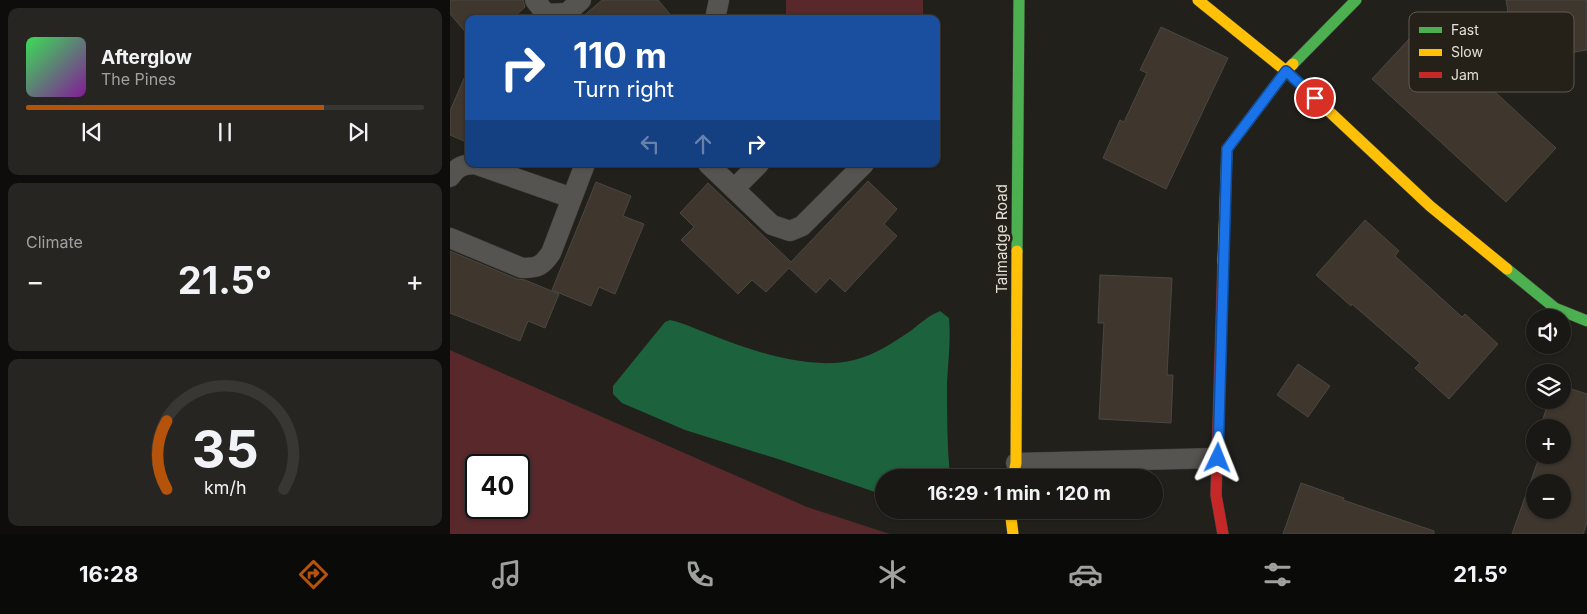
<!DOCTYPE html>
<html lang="en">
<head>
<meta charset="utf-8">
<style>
  :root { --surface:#1a1814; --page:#272522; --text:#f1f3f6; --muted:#9fa0a0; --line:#383734; --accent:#b45309 }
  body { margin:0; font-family:Inter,sans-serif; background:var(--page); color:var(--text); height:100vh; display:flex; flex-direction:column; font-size:19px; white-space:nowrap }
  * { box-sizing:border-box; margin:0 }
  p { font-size:16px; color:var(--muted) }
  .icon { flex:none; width:28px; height:28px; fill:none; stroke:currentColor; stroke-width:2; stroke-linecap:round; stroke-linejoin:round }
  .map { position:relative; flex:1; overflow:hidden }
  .details { display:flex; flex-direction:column; gap:8px; padding:8px; background:#0e0d0b; width:450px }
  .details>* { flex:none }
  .hud { position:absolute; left:15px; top:15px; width:475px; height:152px; border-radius:10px; box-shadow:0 1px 4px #0004,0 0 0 1px var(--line); background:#1a4fa0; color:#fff; overflow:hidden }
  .controls { position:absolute; left:1076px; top:309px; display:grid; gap:10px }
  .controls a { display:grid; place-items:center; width:45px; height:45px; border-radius:50%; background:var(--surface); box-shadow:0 1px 4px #0004,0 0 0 1px var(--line); font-size:25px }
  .speed { position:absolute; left:15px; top:454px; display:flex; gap:10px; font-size:25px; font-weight:700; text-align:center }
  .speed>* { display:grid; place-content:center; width:65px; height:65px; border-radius:50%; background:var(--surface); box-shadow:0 1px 4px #0004,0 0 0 1px var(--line); line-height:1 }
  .speed .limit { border:2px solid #111; border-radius:8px; background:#fff; color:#111 }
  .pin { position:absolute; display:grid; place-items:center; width:42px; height:42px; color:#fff; margin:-21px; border:2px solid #fff; border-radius:50%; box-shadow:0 1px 5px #0007 }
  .me { position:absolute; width:55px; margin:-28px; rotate:2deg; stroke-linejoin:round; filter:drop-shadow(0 0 4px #0008) }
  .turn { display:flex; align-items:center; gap:18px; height:105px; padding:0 25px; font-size:22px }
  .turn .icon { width:65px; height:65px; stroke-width:2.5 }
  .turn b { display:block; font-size:35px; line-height:42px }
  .lanes { display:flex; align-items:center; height:48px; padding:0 25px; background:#0003; justify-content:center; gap:25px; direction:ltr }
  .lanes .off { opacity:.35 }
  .big { font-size:38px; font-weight:700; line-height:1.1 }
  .details .widget { flex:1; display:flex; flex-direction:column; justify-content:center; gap:8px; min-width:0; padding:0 18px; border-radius:10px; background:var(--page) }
  .details .dial { align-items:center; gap:0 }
  .dial svg { height:130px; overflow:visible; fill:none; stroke:var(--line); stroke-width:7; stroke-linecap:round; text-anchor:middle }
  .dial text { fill:var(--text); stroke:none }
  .song { display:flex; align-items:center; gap:15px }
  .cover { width:60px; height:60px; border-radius:8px; background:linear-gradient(135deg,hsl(130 70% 55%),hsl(290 70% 35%)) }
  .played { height:5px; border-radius:2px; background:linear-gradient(90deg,var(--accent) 75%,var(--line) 75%) }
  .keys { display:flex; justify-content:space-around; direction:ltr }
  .heat { display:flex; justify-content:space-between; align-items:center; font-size:28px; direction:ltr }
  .trip { position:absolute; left:425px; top:469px; width:288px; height:50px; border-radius:25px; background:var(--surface); box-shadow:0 1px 4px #0004,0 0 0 1px var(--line); font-weight:700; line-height:50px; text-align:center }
  .tabs { display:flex; height:80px; justify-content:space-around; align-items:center; background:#0a0a08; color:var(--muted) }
  .tabs .icon { width:35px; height:35px }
  .tabs .on { color:var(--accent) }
  .tabs b { font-size:22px; color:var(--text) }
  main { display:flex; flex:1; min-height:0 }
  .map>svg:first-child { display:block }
</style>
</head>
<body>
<main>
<section class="details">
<div class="widget">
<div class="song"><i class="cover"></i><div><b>Afterglow</b><p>The Pines</p></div></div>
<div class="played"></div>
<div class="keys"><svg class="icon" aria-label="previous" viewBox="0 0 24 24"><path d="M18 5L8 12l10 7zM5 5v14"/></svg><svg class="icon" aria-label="pause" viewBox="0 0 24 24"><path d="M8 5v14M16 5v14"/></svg><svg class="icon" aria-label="next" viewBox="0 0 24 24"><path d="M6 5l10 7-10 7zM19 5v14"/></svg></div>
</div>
<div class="widget"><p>Climate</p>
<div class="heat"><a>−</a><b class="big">21.5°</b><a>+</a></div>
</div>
<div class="widget dial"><svg viewBox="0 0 100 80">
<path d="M14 69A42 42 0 1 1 86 69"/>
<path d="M14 69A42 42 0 0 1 14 27" stroke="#b45309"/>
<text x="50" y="56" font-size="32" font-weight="700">35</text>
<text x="50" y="72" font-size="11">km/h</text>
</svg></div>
</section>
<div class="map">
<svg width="1137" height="534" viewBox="0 0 1137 534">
  <rect width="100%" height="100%" fill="#22201b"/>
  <!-- green -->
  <path fill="#58282b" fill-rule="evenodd" d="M336,0H473V14L336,15Z
    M0,350L357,507L440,534H0ZM26,465H69V508H26Z"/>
  <!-- water -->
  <path fill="#1c623c" d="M490,311L499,318C501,340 498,362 497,384C497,415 497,446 500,477L434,478V495L328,459L235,430L172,403L163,394V386L215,322L220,320C234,323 246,329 259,334C302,351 359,371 404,360C425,355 444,342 462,330C472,322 478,316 490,311Z"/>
  <!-- building -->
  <path fill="#3f362e" stroke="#4a4744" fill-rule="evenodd" d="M0,0H73L75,7L62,19H19V36L0,14Z
    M152,0H208L224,19H130Z
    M1056,0H1137V50L1066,62Z
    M972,25L1106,148L1056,202L922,79Z
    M711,27L778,58L716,189L653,158L670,120L674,122L697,73L690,70Z
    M19,67V143L0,135V111Z
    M418,181L447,209L434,224L447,236L395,292L380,278L366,293L339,268L316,292L302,280L288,294L231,240L244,227L230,213L258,183L341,262Z
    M146,182L181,196L173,216L194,224L165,294L149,287L141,306L102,290Z
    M915,220L949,251L945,256L1012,317L1015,314L1048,344L999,399L965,368L970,363L902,304L901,306L866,275Z
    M0,251L67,279L75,280L109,294L95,328L78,321L70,341L0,313Z
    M650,275L722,278L717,375H723L721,423L649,419L654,323H648Z
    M848,364L880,386L858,417L827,395Z
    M1112,386L1137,394V523L1133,534H1062L1090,455H1112V428H1090L1099,400H1112ZM1085,482H1112V510H1085Z
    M851,483L894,498L893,500L984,531V534H833Z"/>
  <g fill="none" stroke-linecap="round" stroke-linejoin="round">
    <!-- street casing -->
    <g stroke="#3e3d39" stroke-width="21">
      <path id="street" d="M85,0L96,14L117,13L131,0
        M265,19L269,0
        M258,164L322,225L340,231L352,226L414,164
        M0,177C7,167 13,164 25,164L122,198
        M284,189L309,164
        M0,238L72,268C88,268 92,266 101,253L135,164
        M566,463L768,458"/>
    </g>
    <!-- fast casing -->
    <g stroke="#3e3d39" stroke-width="12">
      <path id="fast" d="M843,64L906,0
        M567,251L569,0
        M1057,269L1105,308L1137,321"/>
    </g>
    <!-- slow casing -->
    <g stroke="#3e3d39" stroke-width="12">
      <path id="slow" d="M748,0L836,71L980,206L1057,269
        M773,263L777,149L836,71L843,64
        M563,478L566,463L567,251
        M560,510L563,534"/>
    </g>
    <!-- jam casing -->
    <g stroke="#3e3d39" stroke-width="12">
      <path id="jam" d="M773,534L766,495L773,263"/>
    </g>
    <!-- street -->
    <use href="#street" stroke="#565450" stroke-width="20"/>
    <!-- fast -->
    <use href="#fast" stroke="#4caf50" stroke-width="11"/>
    <!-- slow -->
    <use href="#slow" stroke="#ffc107" stroke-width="11"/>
    <!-- jam -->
    <use href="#jam" stroke="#c62828" stroke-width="11"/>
  </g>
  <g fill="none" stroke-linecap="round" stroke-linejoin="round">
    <!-- route casing -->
    <g stroke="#114b97" stroke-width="12">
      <path id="route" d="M768,458L777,149L836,71L865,98"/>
    </g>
    <!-- route -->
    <use href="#route" stroke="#1a73e8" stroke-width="9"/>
  </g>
  <g text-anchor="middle" stroke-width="5" stroke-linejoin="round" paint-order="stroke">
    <!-- street labels -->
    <g font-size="15" fill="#e2dfd8" stroke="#252118">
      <text transform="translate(552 239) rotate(-90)" y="5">Talmadge Road</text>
    </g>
  </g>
  <!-- legend -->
  <rect x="959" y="12" width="165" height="80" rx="8" fill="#252118" stroke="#5e5a52" stroke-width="1"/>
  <rect x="969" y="27" width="23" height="6" fill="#4caf50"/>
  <rect x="969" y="49" width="23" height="7" fill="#ffc107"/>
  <rect x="969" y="72" width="23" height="6" fill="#c62828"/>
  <g font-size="14" fill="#e2dfd8">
    <text x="1001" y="35">Fast</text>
    <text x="1001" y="57">Slow</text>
    <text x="1001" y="80">Jam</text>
  </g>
</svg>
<div class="controls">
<a><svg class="icon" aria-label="sound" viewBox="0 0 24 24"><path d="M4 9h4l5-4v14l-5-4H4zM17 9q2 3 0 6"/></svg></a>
<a><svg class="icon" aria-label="layers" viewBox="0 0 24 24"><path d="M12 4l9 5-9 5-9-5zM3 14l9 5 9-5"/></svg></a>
<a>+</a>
<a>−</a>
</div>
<div class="speed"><div class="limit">40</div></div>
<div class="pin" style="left:865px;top:98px;background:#d93025"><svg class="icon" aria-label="arrive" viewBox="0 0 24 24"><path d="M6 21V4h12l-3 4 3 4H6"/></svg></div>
<svg class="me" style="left:768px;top:458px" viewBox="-20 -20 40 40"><path d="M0-17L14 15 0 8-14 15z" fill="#1a73e8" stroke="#fff" stroke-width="4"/></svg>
<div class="trip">16:29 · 1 min · 120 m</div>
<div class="hud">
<div class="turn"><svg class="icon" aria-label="right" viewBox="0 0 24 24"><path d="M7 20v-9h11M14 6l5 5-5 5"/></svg><div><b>110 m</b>Turn right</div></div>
<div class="lanes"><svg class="icon off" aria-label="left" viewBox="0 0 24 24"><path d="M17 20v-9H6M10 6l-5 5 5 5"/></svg><svg class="icon off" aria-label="ahead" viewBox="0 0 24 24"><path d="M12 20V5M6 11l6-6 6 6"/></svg><svg class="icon" aria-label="right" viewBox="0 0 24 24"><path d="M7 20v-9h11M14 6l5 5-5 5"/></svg></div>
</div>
</div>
</main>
<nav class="tabs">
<b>16:28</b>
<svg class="icon on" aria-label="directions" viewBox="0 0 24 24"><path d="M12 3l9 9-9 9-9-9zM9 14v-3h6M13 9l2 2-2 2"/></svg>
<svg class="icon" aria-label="music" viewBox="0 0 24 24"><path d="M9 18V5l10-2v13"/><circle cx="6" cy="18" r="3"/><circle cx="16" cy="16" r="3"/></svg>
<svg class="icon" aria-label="phone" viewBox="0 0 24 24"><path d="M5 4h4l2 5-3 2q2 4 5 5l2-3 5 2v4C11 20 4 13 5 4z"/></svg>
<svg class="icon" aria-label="climate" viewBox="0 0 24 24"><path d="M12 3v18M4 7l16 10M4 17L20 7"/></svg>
<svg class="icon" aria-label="car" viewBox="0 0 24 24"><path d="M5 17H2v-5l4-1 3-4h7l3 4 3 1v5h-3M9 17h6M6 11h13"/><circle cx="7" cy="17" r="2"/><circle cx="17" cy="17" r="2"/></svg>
<svg class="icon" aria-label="filters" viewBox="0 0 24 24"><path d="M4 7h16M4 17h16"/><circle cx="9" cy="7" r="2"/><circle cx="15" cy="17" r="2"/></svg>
<b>21.5°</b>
</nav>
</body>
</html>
